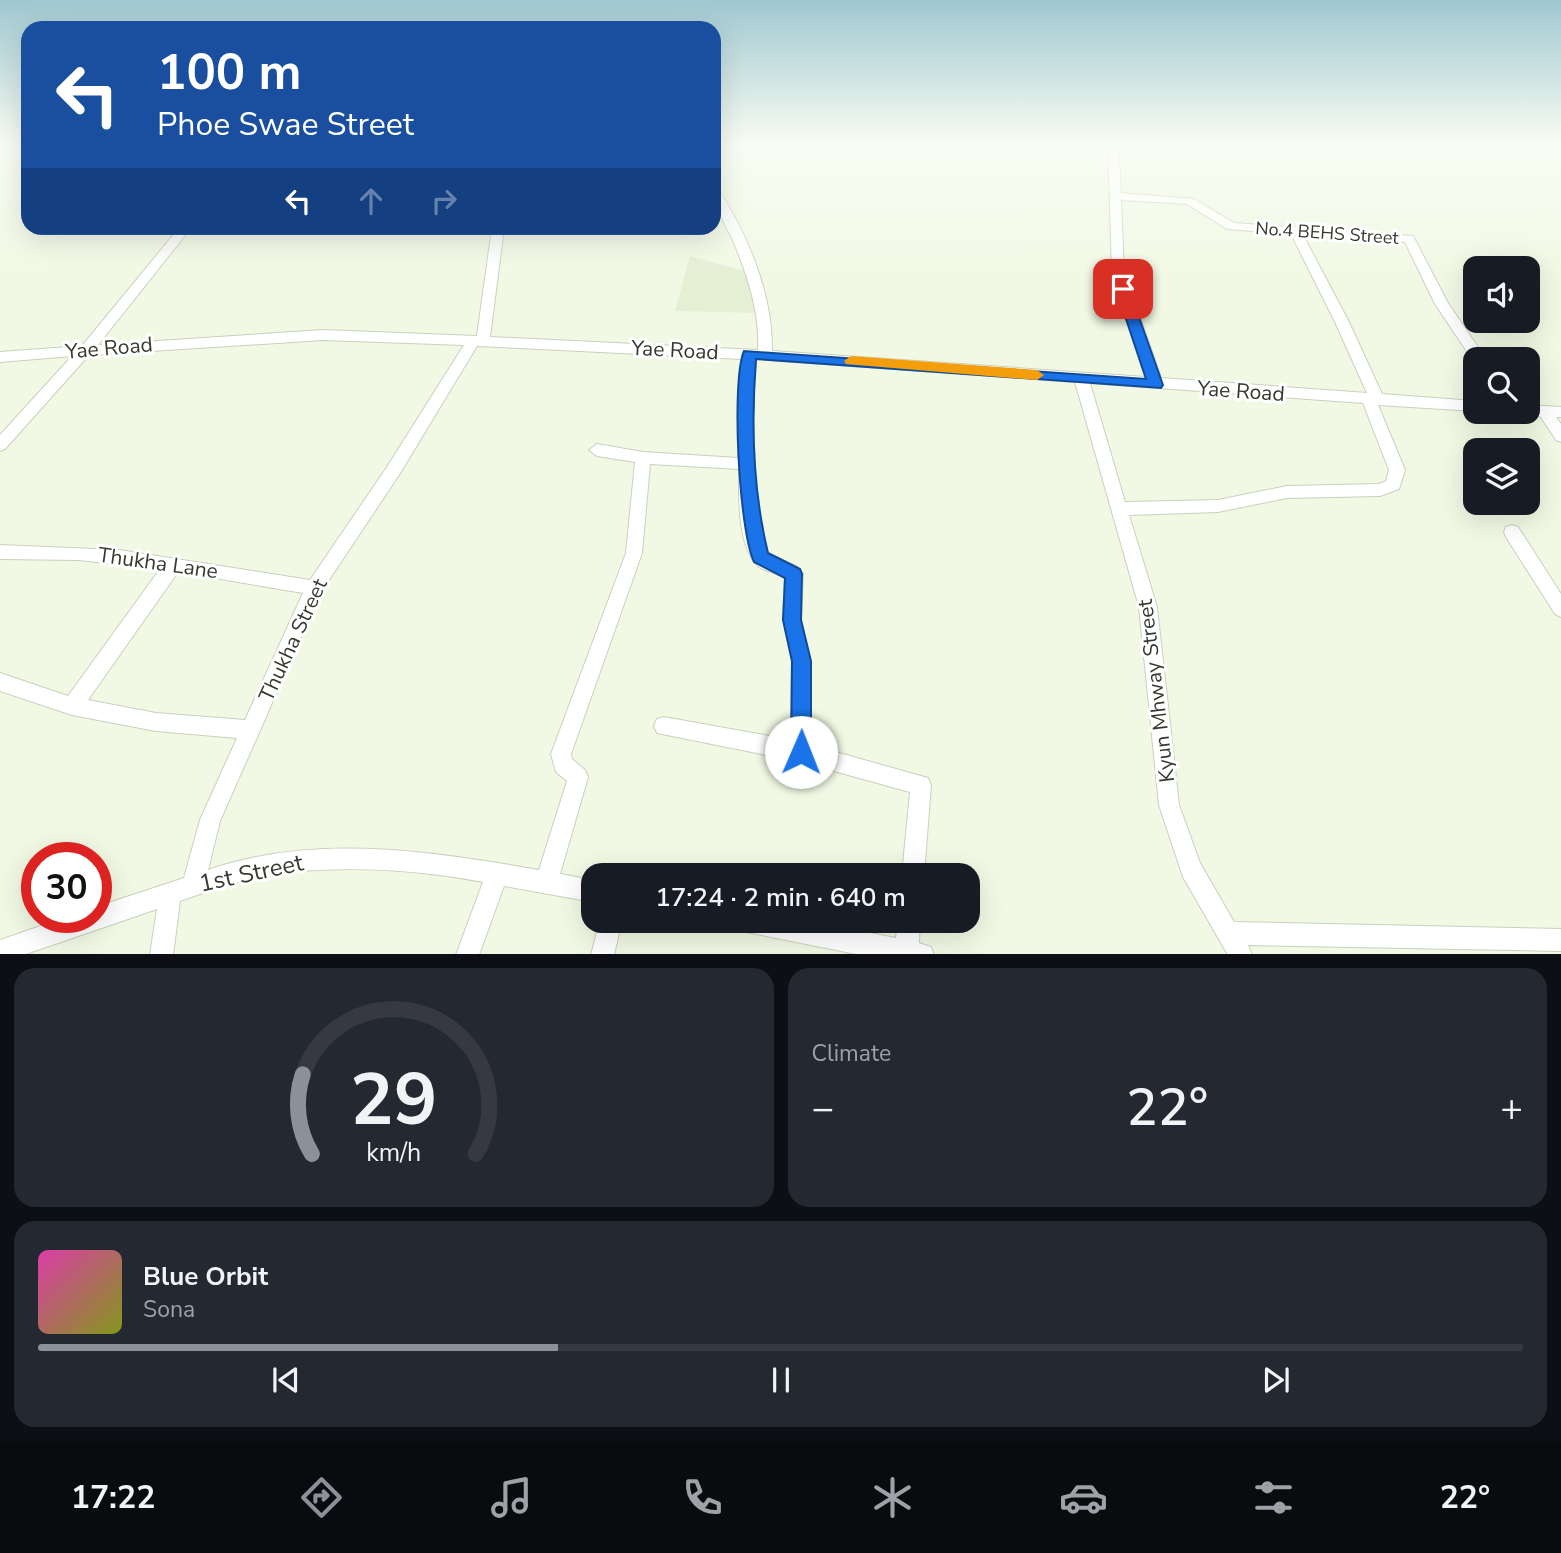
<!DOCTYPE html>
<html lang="en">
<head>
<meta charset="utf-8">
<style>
  :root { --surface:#171b24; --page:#242831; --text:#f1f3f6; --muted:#9ea1a6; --line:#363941; --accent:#8c9099 }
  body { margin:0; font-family:"Nunito Sans",sans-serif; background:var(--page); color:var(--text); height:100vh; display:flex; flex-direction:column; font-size:26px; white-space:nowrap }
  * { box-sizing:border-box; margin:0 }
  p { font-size:23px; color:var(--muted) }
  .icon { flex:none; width:38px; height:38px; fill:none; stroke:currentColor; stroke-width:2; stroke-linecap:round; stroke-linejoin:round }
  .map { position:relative; height:954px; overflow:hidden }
  .sheet { display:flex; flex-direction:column; gap:14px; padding:14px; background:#0d0f14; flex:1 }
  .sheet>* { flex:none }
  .banner { position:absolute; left:21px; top:21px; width:700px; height:214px; border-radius:21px; box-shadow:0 7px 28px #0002; background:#1a4fa0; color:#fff; overflow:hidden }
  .controls { position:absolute; left:1463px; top:256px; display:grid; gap:14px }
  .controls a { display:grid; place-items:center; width:77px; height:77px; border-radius:14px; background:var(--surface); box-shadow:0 7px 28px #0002; font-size:35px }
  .speed { position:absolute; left:21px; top:842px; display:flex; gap:14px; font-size:35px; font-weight:700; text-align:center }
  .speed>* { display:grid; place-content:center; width:91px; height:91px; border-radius:50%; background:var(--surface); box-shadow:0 7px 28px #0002; line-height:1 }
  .speed .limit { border:10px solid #d22; background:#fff; color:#111 }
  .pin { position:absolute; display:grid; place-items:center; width:60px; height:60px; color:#fff; margin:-30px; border-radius:14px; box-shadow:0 4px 10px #0006 }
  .me { position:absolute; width:77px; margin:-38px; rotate:1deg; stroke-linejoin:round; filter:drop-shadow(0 0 5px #0008) }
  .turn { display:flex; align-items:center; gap:24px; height:147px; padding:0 21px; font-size:32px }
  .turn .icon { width:91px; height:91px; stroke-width:2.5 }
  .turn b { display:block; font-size:49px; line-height:60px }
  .lanes { display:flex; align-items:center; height:66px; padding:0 21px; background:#0003; justify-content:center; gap:35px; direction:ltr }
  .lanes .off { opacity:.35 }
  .big { font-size:52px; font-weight:600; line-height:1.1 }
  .sheet .card { flex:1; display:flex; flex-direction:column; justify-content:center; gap:10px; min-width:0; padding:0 24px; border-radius:21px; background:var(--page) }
  .sheet .dial { align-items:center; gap:0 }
  .dial svg { height:182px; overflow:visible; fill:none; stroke:var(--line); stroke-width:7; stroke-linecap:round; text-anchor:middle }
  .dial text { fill:var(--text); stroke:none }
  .song { display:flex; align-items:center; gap:21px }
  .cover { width:84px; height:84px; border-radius:10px; background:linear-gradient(135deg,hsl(320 70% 55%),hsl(70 70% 35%)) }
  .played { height:7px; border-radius:4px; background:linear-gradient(90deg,var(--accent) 35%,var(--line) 35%) }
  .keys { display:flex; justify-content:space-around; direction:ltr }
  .heat { display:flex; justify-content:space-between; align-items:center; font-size:38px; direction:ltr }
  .sheet .tiles { flex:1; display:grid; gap:14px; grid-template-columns:1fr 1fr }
  .card:last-child { grid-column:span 2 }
  .trip { position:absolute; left:581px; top:863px; width:399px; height:70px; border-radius:21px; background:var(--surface); box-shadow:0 7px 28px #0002; font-weight:600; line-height:70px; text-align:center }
  .dock { display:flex; height:112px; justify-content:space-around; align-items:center; background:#090b0e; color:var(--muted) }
  .dock .icon { width:49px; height:49px }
  .dock .active { color:var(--accent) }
  .dock b { font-size:32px; color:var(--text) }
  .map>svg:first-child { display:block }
</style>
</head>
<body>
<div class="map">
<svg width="1561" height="955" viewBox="0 0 1561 955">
  <rect width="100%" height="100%" fill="#f1f9e5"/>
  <!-- built -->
  <path fill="#e5efd4" d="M690,256L745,271L759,313L675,311Z"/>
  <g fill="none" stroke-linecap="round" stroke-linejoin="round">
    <!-- minor casing -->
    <g stroke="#c9d1bd" stroke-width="2">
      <path id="minor" d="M1108,143H1118L1121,193L1194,199L1234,223L1413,236L1448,303L1486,359H1475L1474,362L1435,304L1405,242L1303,235L1349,322L1382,394L1475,401V411L1378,405L1405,470L1399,489L1380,496L1287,498L1218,512L1129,515L1157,607L1179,805L1200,863L1234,922L1561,929V951L1248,945L1252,955H1228L1183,877L1159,805L1139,607L1075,382L756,359C753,413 746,505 767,553L796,566L803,574L801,620L810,661L811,745L928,778L931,785L924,875H902L910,792L801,762L657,733L654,726L657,719L664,717L791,740L792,661L783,620L785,577C776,572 762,572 755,563C737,539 739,497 739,469L650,464L642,553L571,754L572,759L585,770L588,777L560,874L593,880V902L504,886L479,955H456L483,882C421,870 352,866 289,872C252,875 215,889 180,901L173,955H150L157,909L23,955H0V940L67,917H96V907L184,878L200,820L237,738L156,731L72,715L0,691V673L68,696L160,569L79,560L0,559V545L119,550L310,580L387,467L464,345L323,340L89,355L5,449L0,451V435L72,356L0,362V352L82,346L179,228H191L98,345L323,330L477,336L492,228H504L490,337L758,350C760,313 748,277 734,243C726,225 714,208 714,188L718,189C748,235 773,295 772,351L1146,377L1112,271ZM1121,200L1187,204L1227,229L1291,234L1335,322L1367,393L1161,378L1124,271ZM477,346L742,359L738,458L643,452L597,444L589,450L597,456L635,462L626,553L551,754L556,772L567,781L539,870C430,851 315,833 208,870L220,821L321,592L399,475ZM1090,383L1363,403L1389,470L1386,481L1379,484L1287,486L1218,500L1125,502ZM178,572L303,593L245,720L156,713L88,700Z
        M1528,405L1561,407V417H1556L1561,424V442L1556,440L1540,416L1523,414L1521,411H1528Z
        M1512,525L1518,527L1561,594V617L1555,614L1506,537L1504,532L1506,527Z
        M600,920H622L614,955H591Z
        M730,920H802L896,938L898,920H920L919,943L931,947L934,955H861L741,931L733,928Z"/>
    </g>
    <!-- minor -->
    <use href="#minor" fill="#fff" fill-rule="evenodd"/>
  </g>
  <!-- sky -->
  <linearGradient id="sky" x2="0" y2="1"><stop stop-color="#9fc8d0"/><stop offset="0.52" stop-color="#f9fcf3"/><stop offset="1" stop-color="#f9fcf3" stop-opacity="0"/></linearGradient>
  <rect width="1561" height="277" fill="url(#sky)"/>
  <!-- route -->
  <path fill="#1a73e8" stroke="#114b97" stroke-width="2" d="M1123,284L1129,289L1163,385L1161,388L756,359C751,423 753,491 768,553L800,569L802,574L801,620L811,661V752L808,759L801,762L794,759L791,752L792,661L783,620L785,578L754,562C739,531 731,381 744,351L1146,379L1116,289Z"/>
  <!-- slow -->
  <path fill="#f59e0b" d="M851,356L1037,370L1044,375L1037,380L846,364L844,361Z"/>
  <g text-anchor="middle" stroke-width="6" stroke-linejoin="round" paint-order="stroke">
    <!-- far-street labels -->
    <g font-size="18" fill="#363931" stroke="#fff">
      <text transform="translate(1327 233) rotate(4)" y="6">No.4 BEHS Street</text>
    </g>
    <!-- street labels -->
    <g font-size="21" fill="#363931" stroke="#fff">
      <text transform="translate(109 348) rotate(-5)" y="7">Yae Road</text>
      <text transform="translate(675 350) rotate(3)" y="7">Yae Road</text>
      <text transform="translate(1241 391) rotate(4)" y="7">Yae Road</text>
      <text transform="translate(158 563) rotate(8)" y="7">Thukha Lane</text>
      <text transform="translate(293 640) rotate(-65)" y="7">Thukha Street</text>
      <text transform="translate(1156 691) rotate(-97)" y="7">Kyun Mhway Street</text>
    </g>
    <!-- near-street labels -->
    <g font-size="24" fill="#363931" stroke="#fff">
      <text transform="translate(251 873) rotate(-12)" y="8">1st Street</text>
    </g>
  </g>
</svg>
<div class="controls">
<a><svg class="icon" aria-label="sound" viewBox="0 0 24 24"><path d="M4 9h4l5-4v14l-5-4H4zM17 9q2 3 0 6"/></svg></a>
<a><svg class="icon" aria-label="search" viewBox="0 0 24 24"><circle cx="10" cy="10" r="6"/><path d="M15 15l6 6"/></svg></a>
<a><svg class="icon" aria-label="layers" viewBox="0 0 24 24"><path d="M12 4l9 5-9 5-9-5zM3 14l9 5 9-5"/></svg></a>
</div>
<div class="speed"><div class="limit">30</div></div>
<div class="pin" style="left:1123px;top:289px;background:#d93025"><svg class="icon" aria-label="arrive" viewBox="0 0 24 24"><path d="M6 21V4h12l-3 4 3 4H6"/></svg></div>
<svg class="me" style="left:801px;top:752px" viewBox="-20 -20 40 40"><circle r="19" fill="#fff"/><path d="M0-13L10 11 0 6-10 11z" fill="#1a73e8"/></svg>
<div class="trip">17:24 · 2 min · 640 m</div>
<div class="banner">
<div class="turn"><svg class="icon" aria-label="left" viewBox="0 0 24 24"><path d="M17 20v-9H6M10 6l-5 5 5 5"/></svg><div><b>100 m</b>Phoe Swae Street</div></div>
<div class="lanes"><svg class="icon" aria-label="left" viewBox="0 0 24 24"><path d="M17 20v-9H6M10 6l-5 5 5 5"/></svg><svg class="icon off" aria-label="ahead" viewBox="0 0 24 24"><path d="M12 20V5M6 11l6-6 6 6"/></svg><svg class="icon off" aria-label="right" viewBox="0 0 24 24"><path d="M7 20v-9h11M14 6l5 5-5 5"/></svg></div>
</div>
</div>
<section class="sheet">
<div class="tiles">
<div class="card dial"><svg viewBox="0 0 100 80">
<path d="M14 69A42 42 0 1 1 86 69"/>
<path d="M14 69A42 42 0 0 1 10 34" stroke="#8c9099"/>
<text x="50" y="56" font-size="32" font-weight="700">29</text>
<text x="50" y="72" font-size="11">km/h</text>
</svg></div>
<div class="card"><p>Climate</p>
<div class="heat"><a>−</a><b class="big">22°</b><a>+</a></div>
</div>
<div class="card">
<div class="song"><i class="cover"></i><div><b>Blue Orbit</b><p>Sona</p></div></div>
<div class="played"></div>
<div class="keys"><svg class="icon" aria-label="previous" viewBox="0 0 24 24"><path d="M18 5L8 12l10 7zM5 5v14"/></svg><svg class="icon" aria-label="pause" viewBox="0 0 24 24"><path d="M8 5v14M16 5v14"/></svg><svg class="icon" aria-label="next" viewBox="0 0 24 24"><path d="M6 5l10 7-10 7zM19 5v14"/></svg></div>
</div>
</div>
</section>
<nav class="dock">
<b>17:22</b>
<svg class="icon active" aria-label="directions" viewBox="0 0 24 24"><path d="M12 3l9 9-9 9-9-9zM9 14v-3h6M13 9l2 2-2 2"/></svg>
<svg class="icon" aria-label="music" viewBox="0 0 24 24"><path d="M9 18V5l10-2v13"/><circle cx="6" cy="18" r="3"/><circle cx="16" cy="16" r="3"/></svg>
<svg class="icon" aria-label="phone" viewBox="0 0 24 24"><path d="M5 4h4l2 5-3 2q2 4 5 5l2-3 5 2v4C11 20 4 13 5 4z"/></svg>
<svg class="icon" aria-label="climate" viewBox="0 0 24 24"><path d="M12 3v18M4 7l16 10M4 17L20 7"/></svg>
<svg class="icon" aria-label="car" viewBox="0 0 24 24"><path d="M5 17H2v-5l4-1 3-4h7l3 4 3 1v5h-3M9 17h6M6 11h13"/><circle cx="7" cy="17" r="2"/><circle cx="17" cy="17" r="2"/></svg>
<svg class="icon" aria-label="filters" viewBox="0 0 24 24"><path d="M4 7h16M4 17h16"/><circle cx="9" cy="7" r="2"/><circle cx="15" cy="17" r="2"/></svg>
<b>22°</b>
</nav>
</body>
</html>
